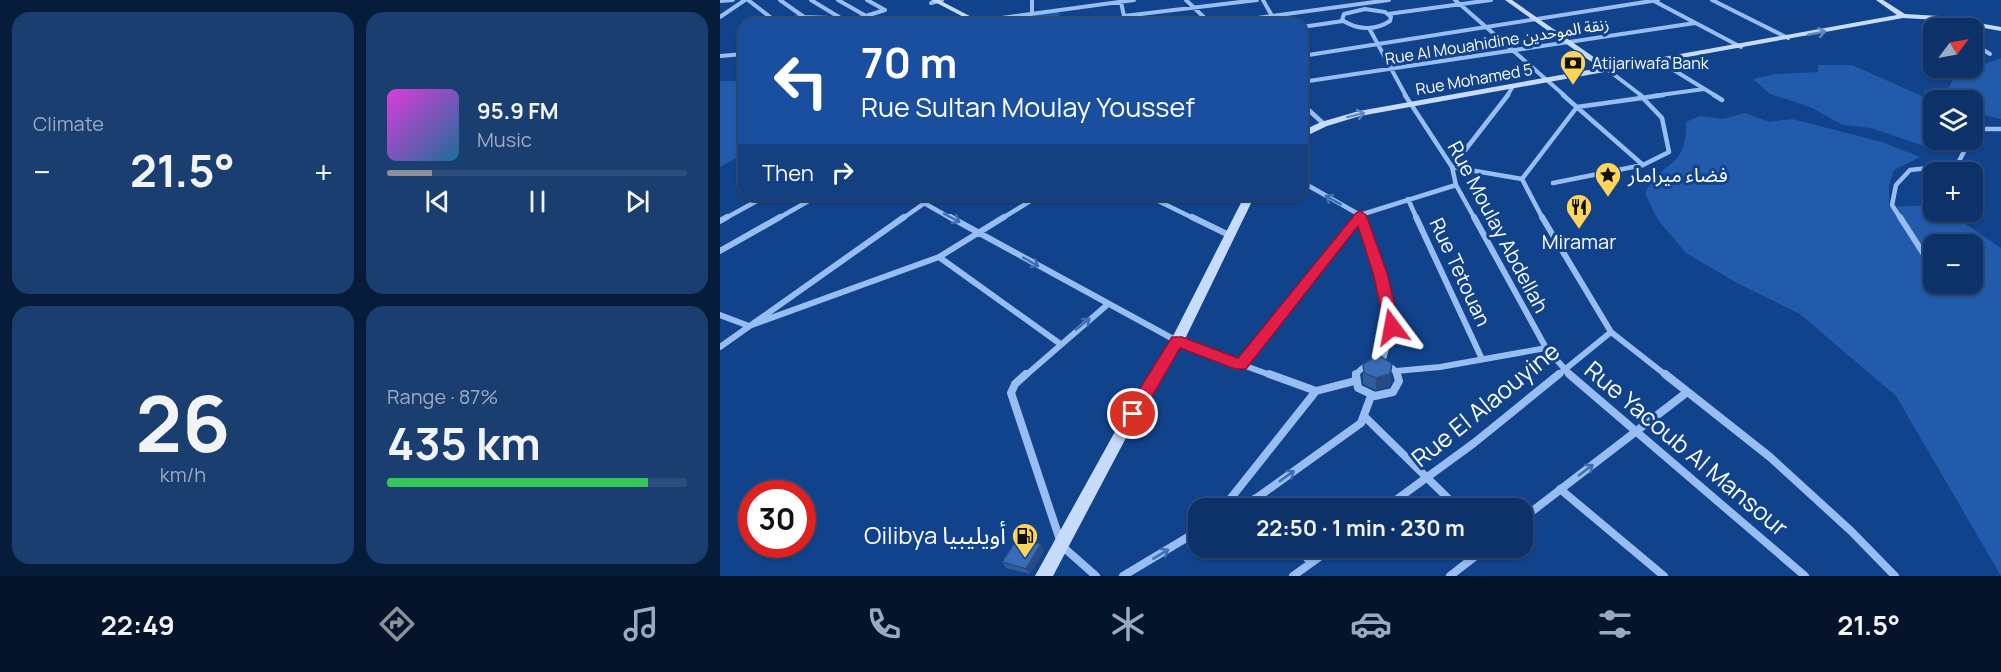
<!DOCTYPE html>
<html lang="en">
<head>
<meta charset="utf-8">
<style>
  :root { --surface:#0d3269; --page:#1b3e71; --text:#f1f3f6; --muted:#9aaac0; --line:#2d4d7d; --accent:#8c9099 }
  body { margin:0; font-family:Manrope,"Noto Sans Arabic",sans-serif; background:var(--page); color:var(--text); height:100vh; display:flex; flex-direction:column; font-size:22px; white-space:nowrap }
  * { box-sizing:border-box; margin:0 }
  p { font-size:20px; color:var(--muted) }
  .icon { flex:none; width:33px; height:33px; fill:none; stroke:currentColor; stroke-width:2; stroke-linecap:round; stroke-linejoin:round }
  .map { position:relative; flex:1; overflow:hidden }
  .side { display:flex; flex-direction:column; gap:12px; padding:12px; background:#071c3a; width:720px }
  .side>* { flex:none }
  .hud { position:absolute; left:18px; top:18px; width:570px; height:183px; border-radius:18px; box-shadow:0 2px 4px #0004,0 0 0 2px var(--line); background:#1a4fa0; color:#fff; overflow:hidden }
  .needle { width:39px; rotate:58deg }
  .tools { position:absolute; left:1203px; top:18px; display:grid; gap:12px }
  .tools a { display:grid; place-items:center; width:60px; height:60px; border-radius:12px; background:var(--surface); box-shadow:0 2px 4px #0004,0 0 0 2px var(--line); font-size:30px }
  .speed { position:absolute; left:18px; top:480px; display:flex; gap:12px; font-size:30px; font-weight:700; text-align:center }
  .speed>* { display:grid; place-content:center; width:78px; height:78px; border-radius:50%; background:var(--surface); box-shadow:0 2px 4px #0004,0 0 0 2px var(--line); line-height:1 }
  .speed .limit { border:9px solid #d22; background:#fff; color:#111 }
  .pin { position:absolute; display:grid; place-items:center; width:51px; height:51px; color:#fff; margin:-26px; border:3px solid #fff; border-radius:50%; box-shadow:0 2px 6px #0007 }
  .me { position:absolute; width:66px; margin:-33px; rotate:347deg; stroke-linejoin:round; filter:drop-shadow(0 0 4px #0008) }
  .turn { display:flex; align-items:center; gap:21px; height:126px; padding:0 24px; font-size:27px }
  .turn .icon { width:78px; height:78px; stroke-width:2.5 }
  .turn b { display:block; font-size:42px; line-height:51px }
  .then { display:flex; align-items:center; height:57px; padding:0 24px; background:#0003; gap:12px; font-size:22px }
  .big { font-size:45px; font-weight:700; line-height:1.1 }
  .side .tile { flex:1; display:flex; flex-direction:column; justify-content:center; gap:9px; min-width:0; padding:0 21px; border-radius:18px; background:var(--page) }
  .side .dial { align-items:center; gap:0 }
  .dial b { font-size:78px; line-height:1 }
  .song { display:flex; align-items:center; gap:18px }
  .cover { width:72px; height:72px; border-radius:9px; background:linear-gradient(135deg,hsl(300 70% 55%),hsl(200 70% 35%)) }
  .played { height:6px; border-radius:3px; background:linear-gradient(90deg,var(--accent) 15%,var(--line) 15%) }
  .keys { display:flex; justify-content:space-around; direction:ltr }
  .heat { display:flex; justify-content:space-between; align-items:center; font-size:33px; direction:ltr }
  .charge { height:9px; border-radius:4px; background:linear-gradient(90deg,#34c759 87%,var(--line) 0) }
  .side .tiles { flex:1; display:grid; gap:12px; grid-template-columns:repeat(2,1fr) }
  .trip { position:absolute; left:468px; top:498px; width:345px; height:60px; border-radius:18px; background:var(--surface); box-shadow:0 2px 4px #0004,0 0 0 2px var(--line); font-weight:700; line-height:60px; text-align:center }
  .menu { display:flex; height:96px; justify-content:space-around; align-items:center; background:#05142a; color:var(--muted) }
  .menu .icon { width:42px; height:42px }
  .menu .current { color:var(--accent) }
  .menu b { font-size:27px; color:var(--text) }
  main { display:flex; flex:1; min-height:0 }
  .map>svg:first-child { display:block }
</style>
</head>
<body>
<main>
<section class="side">
<div class="tiles">
<div class="tile"><p>Climate</p>
<div class="heat"><a>−</a><b class="big">21.5°</b><a>+</a></div>
</div>
<div class="tile">
<div class="song"><i class="cover"></i><div><b>95.9 FM</b><p>Music</p></div></div>
<div class="played"></div>
<div class="keys"><svg class="icon" aria-label="previous" viewBox="0 0 24 24"><path d="M18 5L8 12l10 7zM5 5v14"/></svg><svg class="icon" aria-label="pause" viewBox="0 0 24 24"><path d="M8 5v14M16 5v14"/></svg><svg class="icon" aria-label="next" viewBox="0 0 24 24"><path d="M6 5l10 7-10 7zM19 5v14"/></svg></div>
</div>
<div class="tile dial"><b>26</b><p>km/h</p></div>
<div class="tile"><p>Range · 87%</p><b class="big">435 km</b><div class="charge"></div></div>
</div>
</section>
<div class="map">
<svg width="1281" height="576" viewBox="0 0 1281 576">
  <rect width="100%" height="100%" fill="#11428c"/>
  <!-- green -->
  <path fill="#225bab" fill-rule="evenodd" d="M338,10L341,23L336,24H291L275,17Z
    M1281,58V119L1253,112L1252,100H1217L1204,91L1228,89L1235,76H1210L1252,68Z
    M1098,65H1132L1213,101L1214,140H1241L1235,151H1219L1151,128L1123,125L1090,107L1050,94L1033,79L1056,74L1098,72Z
    M0,81H24V154L0,167Z
    M1025,113L1049,122L1072,119L1162,142L1200,157L1174,170L1169,185V207L1213,205L1214,212H1228L1281,248V576L1176,396L1080,314L1017,283L966,253L938,220L925,194C942,158 967,171 966,122L980,116L1003,119ZM1214,244H1252V284H1214Z"/>
  <g fill="none" stroke-linecap="round" stroke-linejoin="round">
    <!-- street-far3 -->
    <path stroke="#98bdf2" stroke-width="4" d="M28,0L54,20L84,17L136,19L165,10
      M60,0L84,17
      M91,0L119,17
      M118,0L146,16
      M147,0L165,10
      M312,0V12
      M466,0L491,24
      M543,0L552,16
      M735,0L845,96
      M992,0L1068,38
      M0,1L13,0
      M934,1L1021,47
      M401,2L404,16L537,0
      M211,3L222,0
      M645,9L665,12L671,17L670,21C655,31 637,30 622,20L624,14Z
      M668,14L771,0
      M0,17L25,0
      M1219,18L1229,28
      M237,24L414,0
      M493,24L669,0
      M582,27L623,21
      M649,28L686,96
      M1252,43L1270,54
      M0,56L24,54
      M582,56L938,0
      M939,61L996,96
      M888,70L922,96
      M582,82L975,23
      M787,96L792,88
      M933,96L984,89"/>
    <!-- street-far2 -->
    <path stroke="#98bdf2" stroke-width="4.5" d="M685,95L732,167L736,185L755,219
      M788,95L732,167L802,179
      M843,95L923,165
      M994,95L1002,100
      M582,104L604,124
      M1252,135L1255,129H1281
      M802,179L823,219
      M802,179L857,107L943,95
      M582,182L640,215L641,219
      M833,183L923,165L949,152L942,118L920,95
      M426,195L475,219
      M688,199L697,219
      M204,203L232,219
      M4,219L48,195
      M57,219L99,195
      M182,219L216,195
      M281,219L320,195
      M637,219L640,215L736,185
      M1181,219L1172,205L1176,185L1190,170L1237,165L1250,140"/>
    <!-- street-far1 -->
    <path stroke="#98bdf2" stroke-width="6" d="M230,217L457,341L553,376
      M472,217L511,236
      M641,217L660,273L672,327L662,363
      M696,217L762,359
      M754,217L826,348L851,376
      M822,217L891,332L947,376
      M1180,217L1214,270
      M0,221L7,217
      M0,251L60,217
      M219,257L339,343
      M1222,284L1224,286
      M0,315L29,326L219,257L284,217
      M0,347L184,217
      M521,365L638,217
      M676,371L720,367L826,348
      M305,376L387,305
      M635,376C646,360 668,357 678,376
      M837,376L891,332"/>
    <!-- street -->
    <path stroke="#98bdf2" stroke-width="8" d="M306,374L295,384L291,393L342,546L376,576
      M549,374L596,391
      M636,374L638,388L655,396L673,392L679,381L677,374
      M849,374L1085,576
      M945,374L1050,457L1131,531L1175,576
      M596,391L635,381
      M645,417L738,508
      M840,489L944,576
      M538,497L548,508
      M503,508L596,391
      M518,508L538,497L641,423L651,396
      M665,508L754,443L839,374
      M802,519L966,393
      M579,548L591,563
      M403,576L478,531
      M573,576L612,548
      M730,576L766,548"/>
    <!-- secondary -->
    <path fill="#c7dcfc" fill-rule="evenodd" d="M211,0H219L265,24H257Z
      M785,0H792L888,67L1177,15L1156,0H1163L1185,14L1219,16L1281,27V31L1219,20L1183,18L640,116L607,126L582,138V131L601,122L639,111L880,68Z
      M525,195H535L464,341L407,436L333,576H315L397,428L451,340Z"/>
  </g>
  <!-- wall -->
  <path fill="#315d9d" d="M643,364L671,376L670,386L656,390L643,384Z
    M324,550L310,574L286,568L282,562Z"/>
  <!-- shaded-wall -->
  <path fill="#284c7f" d="M672,364L670,386L656,390V378Z
    M321,544L324,550L310,574L306,569Z"/>
  <!-- building -->
  <path fill="#396cb6" stroke="#284c7f" stroke-width="1.5" d="M662,357L672,364L670,374L656,378L644,373L643,364L653,358Z
    M297,539L321,544L306,569L282,562Z"/>
  <!-- one-way arrows -->
  <defs><path id="oneway-shaft" d="M-6 0H5M1.5-3L5.5 0L1.5 3" fill="none" stroke-width="1.6" stroke-linecap="round" stroke-linejoin="round" transform="scale(1.5)"/></defs>
  <g stroke="#6387be">
    <use href="#oneway-shaft" transform="translate(1097 33) rotate(-11)"/>
    <use href="#oneway-shaft" transform="translate(636 115) rotate(-14)"/>
  </g>
  <g stroke="#406db0">
    <use href="#oneway-shaft" transform="translate(613 200) rotate(-151)"/>
    <use href="#oneway-shaft" transform="translate(232 218) rotate(28)"/>
    <use href="#oneway-shaft" transform="translate(311 262) rotate(30)"/>
    <use href="#oneway-shaft" transform="translate(363 324) rotate(-39)"/>
    <use href="#oneway-shaft" transform="translate(866 470) rotate(-37)"/>
    <use href="#oneway-shaft" transform="translate(567 476) rotate(-36)"/>
    <use href="#oneway-shaft" transform="translate(441 554) rotate(-31)"/>
  </g>
  <!-- route -->
  <path fill="#e11d48" stroke="#92132f" stroke-width="1.5" d="M640,211L646,215L667,273L680,327L678,331H667L665,327L653,273L638,226L526,369H515L460,348L419,419H407L405,414L407,409L452,337H462L518,358L636,213Z"/>
  <!-- icons -->
  <defs>
    <g id="bank-pin" transform="scale(1.35)"><path d="M0 17L-7.5 6A9.5 9.5 0 1 1 7.5 6Z" fill="#ffd559" stroke="#11428c"/><path d="M-6-4H6V4H-6ZM0-2.3a2.3 2.3 0 1 0 0 4.6a2.3 2.3 0 1 0 0-4.6Z" fill="#111"/></g>
    <g id="sight-pin" transform="scale(1.35)"><path d="M0 17L-7.5 6A9.5 9.5 0 1 1 7.5 6Z" fill="#ffd559" stroke="#11428c"/><path d="M0-6L1.8-2.2L6-1.7L2.9 1.2L3.7 5.4L0 3.3L-3.7 5.4L-2.9 1.2L-6-1.7L-1.8-2.2Z" fill="#111"/></g>
    <g id="restaurant-pin" transform="scale(1.35)"><path d="M0 17L-7.5 6A9.5 9.5 0 1 1 7.5 6Z" fill="#ffd559" stroke="#11428c"/><path d="M-5-6h1v4h1v-4h1v4h1v-4h1v5L-1.5 .5V6h-2V.5L-5-1ZM5-6V6H3V1.5H1.5Q1.5-4 5-6Z" fill="#111"/></g>
    <g id="fuel-pin" transform="scale(1.35)"><path d="M0 17L-7.5 6A9.5 9.5 0 1 1 7.5 6Z" fill="#ffd559" stroke="#11428c"/><path d="M-5.5-6h7V0h2V4h1.3V-2.5L3-4.5l.8-.8L6-3V5H2.5V1h-1V6h-7ZM-4.2-4.7v3.2H.2V-4.7Z" fill="#111"/></g>
  </defs>
  <g fill-rule="evenodd">
    <use href="#bank-pin" x="853" y="63"/>
    <use href="#sight-pin" x="888" y="175"/>
    <use href="#restaurant-pin" x="859" y="207"/>
    <use href="#fuel-pin" x="305" y="536"/>
  </g>
  <g text-anchor="middle" stroke-width="6" stroke-linejoin="round" paint-order="stroke">
    <!-- far-street labels -->
    <g font-size="16" fill="#fff" stroke="#11428c">
      <text transform="translate(777 41) rotate(-9)" y="6">Rue Al Mouahidine زنقة الموحدين</text>
      <text transform="translate(754 79) rotate(-10)" y="6">Rue Mohamed 5</text>
    </g>
    <!-- far-poi labels -->
    <g font-size="16" fill="#fff" stroke="#11428c" text-anchor="start">
      <text x="872" y="69">Atijariwafa Bank</text>
    </g>
    <!-- poi labels -->
    <g font-size="20" fill="#fff" stroke="#11428c" text-anchor="start">
      <text x="908" y="182">فضاء ميرامار</text>
      <text x="859" y="249" text-anchor="middle">Miramar</text>
    </g>
    <!-- street labels -->
    <g font-size="20" fill="#fff" stroke="#11428c">
      <text transform="translate(778 227) rotate(62)" y="7">Rue Moulay Abdellah</text>
      <text transform="translate(740 272) rotate(65)" y="7">Rue Tetouan</text>
    </g>
    <!-- near-street labels -->
    <g font-size="24" fill="#fff" stroke="#11428c">
      <text transform="translate(766 405) rotate(-39)" y="8">Rue El Alaouyine</text>
      <text transform="translate(966 449) rotate(40)" y="8">Rue Yacoub Al Mansour</text>
    </g>
    <!-- near-poi labels -->
    <g font-size="24" fill="#fff" stroke="#11428c" text-anchor="end">
      <text x="286" y="544">Oilibya أويليبيا</text>
    </g>
  </g>
</svg>
<div class="tools">
<a><svg class="needle" viewBox="-14 -14 28 28"><path d="M0-13l5 13h-10z" fill="#e53935"/><path d="M0 13l5-13h-10z" fill="#9aaac0"/></svg></a>
<a><svg class="icon" aria-label="layers" viewBox="0 0 24 24"><path d="M12 4l9 5-9 5-9-5zM3 14l9 5 9-5"/></svg></a>
<a>+</a>
<a>−</a>
</div>
<div class="speed"><div class="limit">30</div></div>
<div class="pin" style="left:413px;top:414px;background:#d93025"><svg class="icon" aria-label="arrive" viewBox="0 0 24 24"><path d="M6 21V4h12l-3 4 3 4H6"/></svg></div>
<svg class="me" style="left:672px;top:327px" viewBox="-20 -20 40 40"><path d="M0-17L14 15 0 8-14 15z" fill="#e11d48" stroke="#fff" stroke-width="4"/></svg>
<div class="trip">22:50 · 1 min · 230 m</div>
<div class="hud">
<div class="turn"><svg class="icon" aria-label="left" viewBox="0 0 24 24"><path d="M17 20v-9H6M10 6l-5 5 5 5"/></svg><div><b>70 m</b>Rue Sultan Moulay Youssef</div></div>
<div class="then">Then<svg class="icon" aria-label="right" viewBox="0 0 24 24"><path d="M7 20v-9h11M14 6l5 5-5 5"/></svg></div>
</div>
</div>
</main>
<nav class="menu">
<b>22:49</b>
<svg class="icon current" aria-label="directions" viewBox="0 0 24 24"><path d="M12 3l9 9-9 9-9-9zM9 14v-3h6M13 9l2 2-2 2"/></svg>
<svg class="icon" aria-label="music" viewBox="0 0 24 24"><path d="M9 18V5l10-2v13"/><circle cx="6" cy="18" r="3"/><circle cx="16" cy="16" r="3"/></svg>
<svg class="icon" aria-label="phone" viewBox="0 0 24 24"><path d="M5 4h4l2 5-3 2q2 4 5 5l2-3 5 2v4C11 20 4 13 5 4z"/></svg>
<svg class="icon" aria-label="climate" viewBox="0 0 24 24"><path d="M12 3v18M4 7l16 10M4 17L20 7"/></svg>
<svg class="icon" aria-label="car" viewBox="0 0 24 24"><path d="M5 17H2v-5l4-1 3-4h7l3 4 3 1v5h-3M9 17h6M6 11h13"/><circle cx="7" cy="17" r="2"/><circle cx="17" cy="17" r="2"/></svg>
<svg class="icon" aria-label="filters" viewBox="0 0 24 24"><path d="M4 7h16M4 17h16"/><circle cx="9" cy="7" r="2"/><circle cx="15" cy="17" r="2"/></svg>
<b>21.5°</b>
</nav>
</body>
</html>
